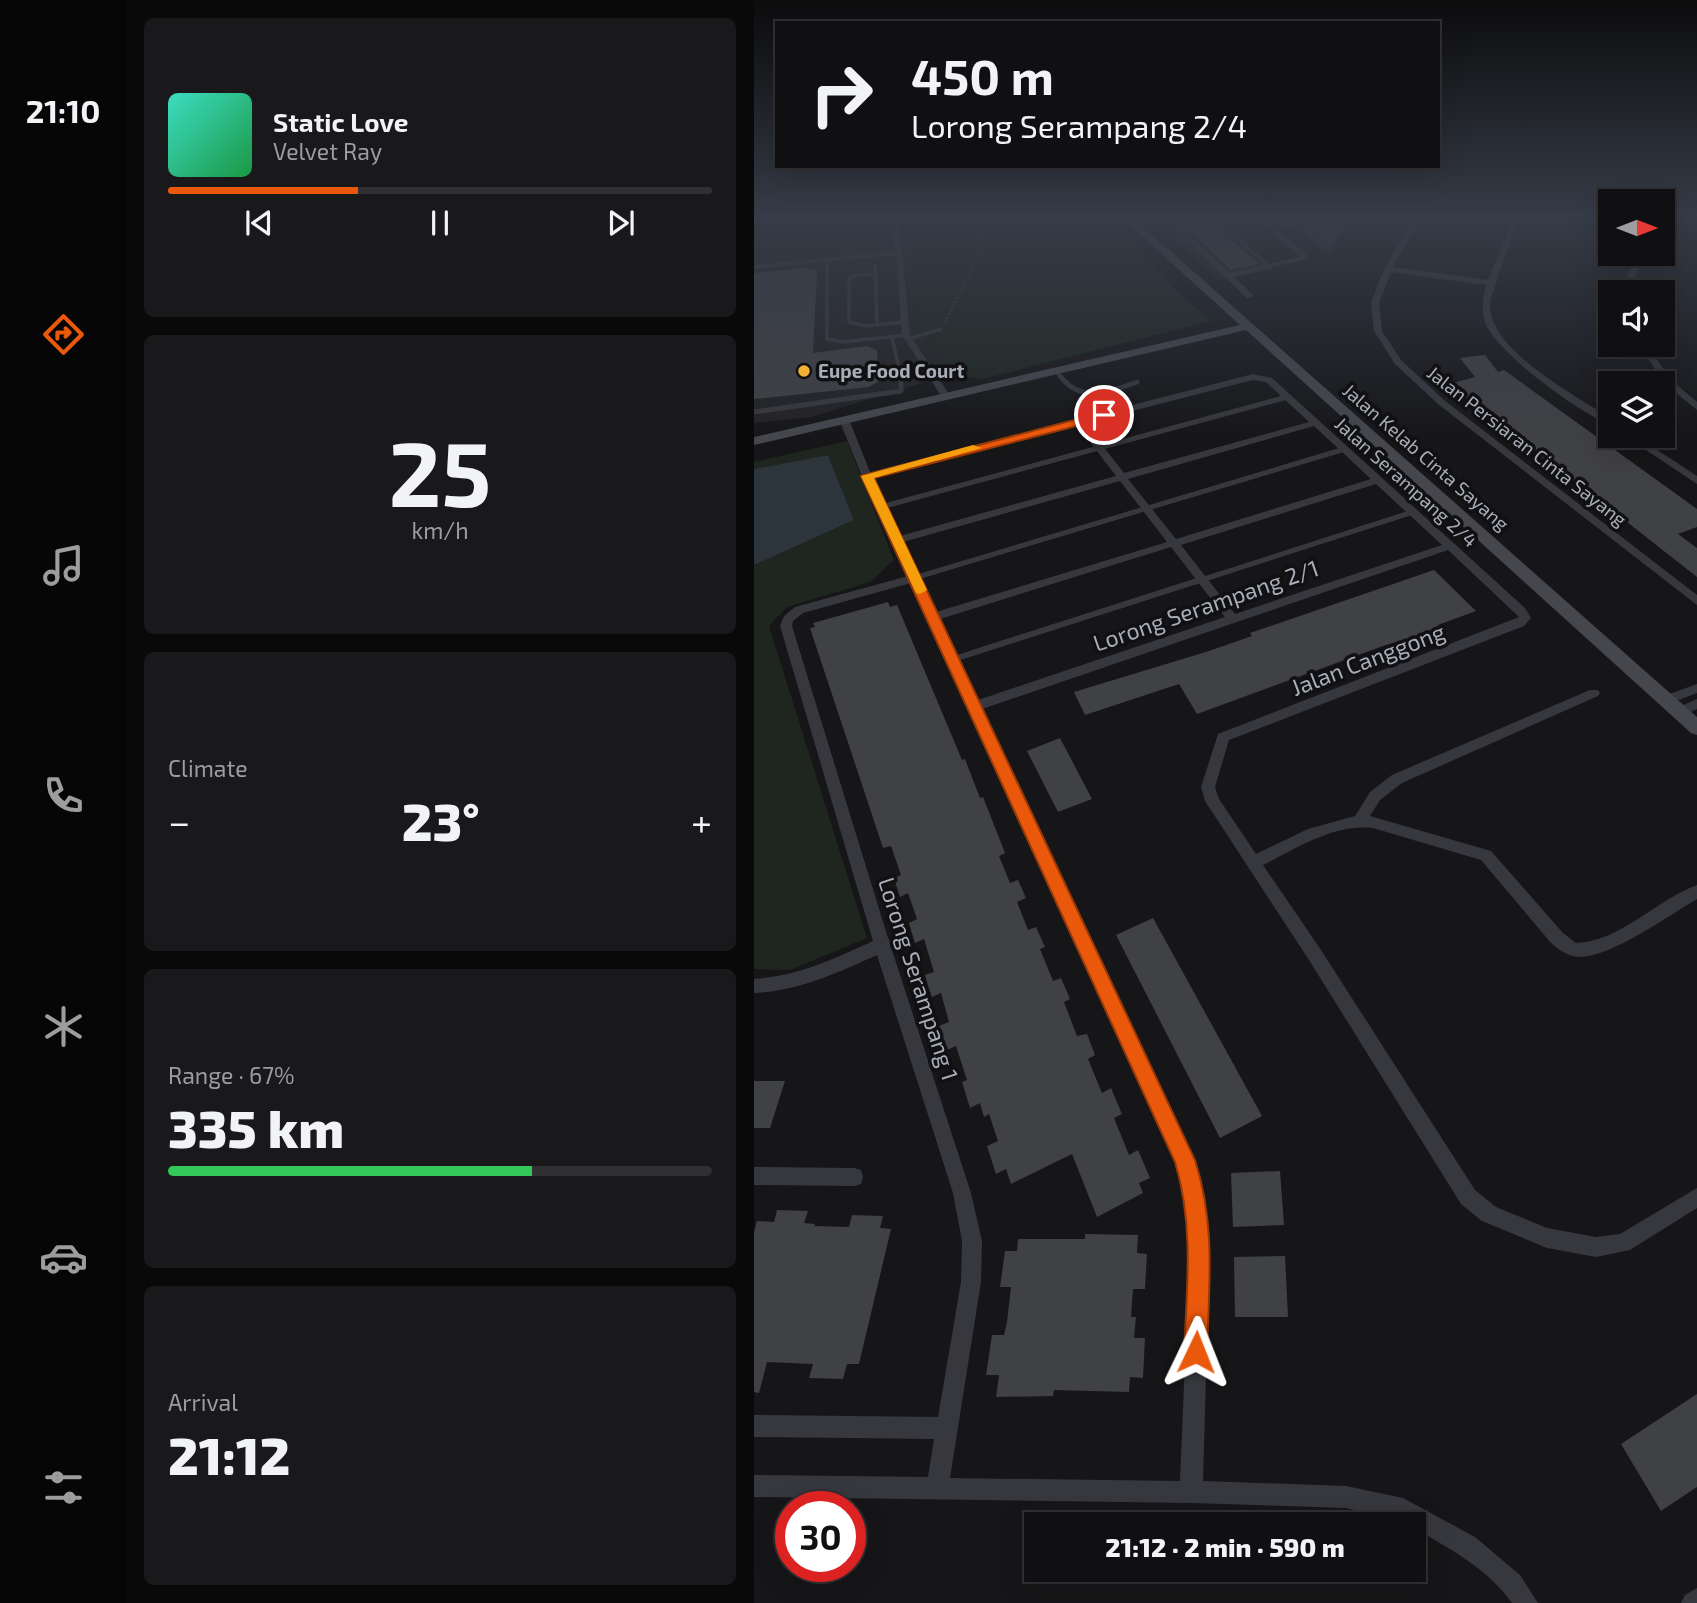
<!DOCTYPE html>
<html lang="en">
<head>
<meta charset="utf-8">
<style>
  :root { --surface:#101012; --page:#19191b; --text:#f1f3f6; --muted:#9c9d9f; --line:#303032; --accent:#ea580c }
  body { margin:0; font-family:"Exo 2",sans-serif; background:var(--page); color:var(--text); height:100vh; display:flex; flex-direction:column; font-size:26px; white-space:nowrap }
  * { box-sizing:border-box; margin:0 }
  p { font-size:23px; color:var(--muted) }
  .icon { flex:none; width:38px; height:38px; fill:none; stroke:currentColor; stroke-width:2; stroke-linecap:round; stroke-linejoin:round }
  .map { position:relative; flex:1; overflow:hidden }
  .side { display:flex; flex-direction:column; gap:18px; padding:18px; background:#09090a; width:628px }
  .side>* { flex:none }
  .guide { position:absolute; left:21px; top:21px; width:665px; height:147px; border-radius:0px; box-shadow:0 7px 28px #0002,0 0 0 2px var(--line); background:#101012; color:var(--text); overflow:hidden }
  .needle { width:46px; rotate:90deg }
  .fabs { position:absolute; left:844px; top:189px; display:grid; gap:14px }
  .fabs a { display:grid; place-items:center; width:77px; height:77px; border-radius:0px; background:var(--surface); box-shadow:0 7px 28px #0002,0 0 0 2px var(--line); font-size:35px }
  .speed { position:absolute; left:21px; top:1491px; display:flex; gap:14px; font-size:35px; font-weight:700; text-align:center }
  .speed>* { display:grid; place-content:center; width:91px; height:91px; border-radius:50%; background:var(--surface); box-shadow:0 7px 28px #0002,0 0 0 2px var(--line); line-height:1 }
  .speed .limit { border:10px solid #d22; background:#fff; color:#111 }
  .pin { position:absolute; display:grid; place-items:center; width:60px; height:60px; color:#fff; margin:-30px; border:4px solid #fff; border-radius:50%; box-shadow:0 2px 7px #0007 }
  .me { position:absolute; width:77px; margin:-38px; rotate:2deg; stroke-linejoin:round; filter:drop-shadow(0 0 5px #0008) }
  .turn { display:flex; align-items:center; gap:24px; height:147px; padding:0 21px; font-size:32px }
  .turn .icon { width:91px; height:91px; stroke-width:2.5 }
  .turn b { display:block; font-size:49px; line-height:60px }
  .big { font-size:52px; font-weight:800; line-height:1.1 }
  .side .card { flex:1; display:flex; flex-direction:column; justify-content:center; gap:10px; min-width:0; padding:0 24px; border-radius:10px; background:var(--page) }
  .side .dial { align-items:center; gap:0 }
  .dial b { font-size:91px; line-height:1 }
  .song { display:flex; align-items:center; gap:21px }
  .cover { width:84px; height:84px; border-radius:10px; background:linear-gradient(135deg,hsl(170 70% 55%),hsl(140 70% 35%)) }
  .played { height:7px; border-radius:4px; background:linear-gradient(90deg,var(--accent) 35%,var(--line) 35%) }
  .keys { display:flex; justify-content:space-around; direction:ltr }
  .heat { display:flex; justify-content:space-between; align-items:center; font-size:38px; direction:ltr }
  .charge { height:10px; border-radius:5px; background:linear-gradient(90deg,#34c759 67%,var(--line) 0) }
  .trip { position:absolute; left:270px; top:1512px; width:402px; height:70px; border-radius:0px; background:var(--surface); box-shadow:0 7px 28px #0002,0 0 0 2px var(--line); font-weight:800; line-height:70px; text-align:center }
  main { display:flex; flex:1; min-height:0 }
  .dock { display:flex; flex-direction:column; width:126px; justify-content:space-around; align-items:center; background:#060607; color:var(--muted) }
  .dock .icon { width:49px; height:49px }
  .dock .selected { color:var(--accent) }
  .dock b { font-size:32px; color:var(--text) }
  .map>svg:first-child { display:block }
</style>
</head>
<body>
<main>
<nav class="dock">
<b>21:10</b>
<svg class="icon selected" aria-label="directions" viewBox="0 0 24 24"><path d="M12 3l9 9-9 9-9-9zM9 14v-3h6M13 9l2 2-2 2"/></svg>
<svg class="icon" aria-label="music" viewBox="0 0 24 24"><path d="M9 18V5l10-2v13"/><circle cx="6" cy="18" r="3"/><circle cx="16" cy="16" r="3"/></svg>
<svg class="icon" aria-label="phone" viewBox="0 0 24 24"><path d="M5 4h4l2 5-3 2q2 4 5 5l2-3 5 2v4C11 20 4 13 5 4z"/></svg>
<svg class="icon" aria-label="climate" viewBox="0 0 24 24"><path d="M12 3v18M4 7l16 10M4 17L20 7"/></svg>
<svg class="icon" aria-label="car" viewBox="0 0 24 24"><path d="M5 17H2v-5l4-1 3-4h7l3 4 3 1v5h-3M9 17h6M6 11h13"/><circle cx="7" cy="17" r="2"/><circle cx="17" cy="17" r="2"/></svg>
<svg class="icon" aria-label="filters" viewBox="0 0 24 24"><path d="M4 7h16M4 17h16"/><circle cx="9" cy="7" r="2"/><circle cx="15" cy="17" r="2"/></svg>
</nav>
<section class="side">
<div class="card">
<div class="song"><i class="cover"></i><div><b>Static Love</b><p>Velvet Ray</p></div></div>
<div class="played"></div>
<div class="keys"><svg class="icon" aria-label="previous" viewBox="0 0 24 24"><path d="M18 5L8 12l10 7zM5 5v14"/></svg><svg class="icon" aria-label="pause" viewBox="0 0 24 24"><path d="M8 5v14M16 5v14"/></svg><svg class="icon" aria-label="next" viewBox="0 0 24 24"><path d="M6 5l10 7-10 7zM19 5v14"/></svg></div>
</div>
<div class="card dial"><b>25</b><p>km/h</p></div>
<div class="card"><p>Climate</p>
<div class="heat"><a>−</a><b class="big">23°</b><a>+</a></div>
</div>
<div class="card"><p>Range · 67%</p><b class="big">335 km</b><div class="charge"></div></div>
<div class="card"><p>Arrival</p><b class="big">21:12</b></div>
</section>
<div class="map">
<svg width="943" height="1603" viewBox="0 0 943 1603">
  <rect width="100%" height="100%" fill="#161618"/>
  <!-- built -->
  <path fill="#222225" d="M0,218H156L164,329L197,374L57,417L0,423Z
    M400,218H461L517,270L465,280L410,230Z"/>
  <!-- green -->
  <path fill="#1e261f" d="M38,218H130L131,248L0,261V243L5,221Z
    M156,218H354L420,289L457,321L228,379L197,374L164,329Z
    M93,441L140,560L116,582L33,607L15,626L113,938L36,970L0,969V565L100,520L74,455L0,469V462Z"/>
  <!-- water -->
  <path fill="#2c353c" d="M577,218H595L575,252L544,228L580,221Z
    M74,455L100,520L0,565V469Z"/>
  <!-- building -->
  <path fill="#404145" d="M422,218H453L505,264L477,270Z
    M51,268L63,271L59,353L113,346L123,350L125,381L115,387L0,399V273Z
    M731,355L744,372L750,370L943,509V527L924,534L943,548V577L850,504L692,385L721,377L706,358Z
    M680,570L722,611L684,625L689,631L662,641L659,637L629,646L443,714L425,684L331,715L320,692L455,651L498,636L496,633Z
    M134,602L136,607L143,605L208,760L211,759L226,798L229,797L251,853L245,856L256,883L264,880L272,898L263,902L274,930L282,927L291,947L286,949L299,981L307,978L316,999L310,1002L323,1036L333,1034L341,1055L334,1059L348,1093L357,1088L368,1114L360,1118L375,1155L384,1150L396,1178L385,1183L389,1193L343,1217L318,1154L257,1184L252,1169L242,1174L233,1146L244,1141L235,1114L230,1117L226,1103L216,1108L208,1082L213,1080L202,1046L193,1050L185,1026L195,1022L187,993L178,997L174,986L171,975L180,972L170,939L161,943L155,923L163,919L154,893L146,897L140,878L147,875L137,846L129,848L56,628L61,627L59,623Z
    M306,738L338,799L304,812L273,751Z
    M399,918L508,1116L466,1138L362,935Z
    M0,1081H31L16,1128H0Z
    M526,1171L530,1225L479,1227L477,1173Z
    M23,1210L54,1211L50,1223L61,1224L60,1226L95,1227L98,1215L129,1216L126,1228L137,1229L105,1364H93L89,1379L55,1378L59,1364L13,1362L5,1393L0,1392V1232L3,1221L20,1222Z
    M331,1234L384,1235L383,1253L393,1254L391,1289H379L377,1317H382L380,1338H391L389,1378L376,1377L375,1392L300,1390L299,1396L242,1397L245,1375H232L238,1335H250L253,1322L257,1287H246L251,1251H263L264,1239H331Z
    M531,1256L534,1317H481L480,1257Z
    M943,1394V1487L907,1511L867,1444Z"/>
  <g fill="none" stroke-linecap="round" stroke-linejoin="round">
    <!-- path -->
    <path stroke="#3d3f44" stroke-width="2" stroke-dasharray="2 2.5" stroke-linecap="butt" d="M191,323L223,260L231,218"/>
    <!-- service-far2 -->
    <path stroke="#37383d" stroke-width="3.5" d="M460,218L516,267
      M523,218L532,225L564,218
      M0,219L19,218
      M73,260V339L89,342L152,335
      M121,265L123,325
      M121,274L101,275L95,279V322L112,326L150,322
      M138,337L147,378
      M154,339L187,329
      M302,371L307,378"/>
    <!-- service-far1 -->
    <path stroke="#37383d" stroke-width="5" d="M306,376C328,404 355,392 383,382
      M0,412L147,391V376
      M127,507L533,397
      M160,578L591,449
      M441,582L659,512"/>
    <!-- service -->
    <path stroke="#37383d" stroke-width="6" d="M200,659L446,580"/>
    <!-- minor -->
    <path fill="#37383d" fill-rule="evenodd" d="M139,218H145L156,335L197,397L195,399H189L148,335L142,255L0,269V265L141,251Z
      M410,218H417L476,273L546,257L503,218H510L556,258L480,277L500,296L493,298Z
      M660,218H666L639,267L734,280L759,218H765C757,240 748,262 742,283C740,291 735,299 736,308C739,352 822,396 856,418V425C825,412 742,353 731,322C727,309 729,297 732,285L637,272L625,303L628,331L647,360L690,400L943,595V605L684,404L641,364L620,331L617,303L630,269Z
      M913,218H919L908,232V224Z
      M888,254H896L882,274L876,292H868L874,274Z
      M885,345H893L917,380L943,402V410L911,384Z
      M499,374L518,378L771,608L777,618L770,626L475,740L461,787L465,799L502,854L554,829L601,816L616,792L638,775L836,690H844L846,693L844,696L648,783L626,800L616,816L737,851L809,933L822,943C865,942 904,899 943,885V899C914,916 859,956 826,957C815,957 805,950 797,943L727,860L619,828C578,824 544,848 509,865L567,950L721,1190L742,1207L793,1228L842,1237L866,1234L943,1188V1208L876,1250L842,1257L793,1248L728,1221L707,1204L555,960L451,801L447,787L464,734L765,617L694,550L228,709L437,1154L451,1195L456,1240L449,1481L592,1486L649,1498L721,1537L766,1575L784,1603H758C734,1569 695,1548 660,1528V1524L592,1508L437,1503L0,1497V1475L174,1477L180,1439L0,1437V1415L184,1417L207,1282L208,1241L199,1193L123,955C83,973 45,991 0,993V979C44,976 80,959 119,941L26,626L30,616L41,607L154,576L108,476L86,422L91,419L96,422L116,472ZM499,380L512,382L555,422L370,473L331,423ZM323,425L362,476L146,536L119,478ZM560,426L617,479L422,539L374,479ZM366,481L413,542L182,612L149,542ZM622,484L688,545L481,614L427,545ZM417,547L471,617L224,700L186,619ZM157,583L422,1162L433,1195L436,1240L426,1481L196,1478L227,1282L228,1241L217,1193L137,947L138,944L134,938L38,626L39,621L49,613Z
      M871,436H882L943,476V484Z
      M943,684V693L912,705L906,700L907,697Z
      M943,699V709L925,717L920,715L919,712L920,709Z
      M0,1167L100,1168L107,1170L109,1177L107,1184L100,1186L0,1185Z
      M943,1588V1603H927L931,1595Z"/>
    <!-- secondary -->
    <path fill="#45474d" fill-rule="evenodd" d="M368,218H379L943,717V735L937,733L492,330L0,445V437L486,325Z"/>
  </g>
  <!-- sky -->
  <linearGradient id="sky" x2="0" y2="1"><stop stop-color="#0c0c0d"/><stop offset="0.49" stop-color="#363c48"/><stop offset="1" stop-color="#363c48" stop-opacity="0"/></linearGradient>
  <rect width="943" height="442" fill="url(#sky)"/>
  <!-- route -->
  <path fill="#ea580c" stroke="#983908" stroke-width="2" d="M350,412L355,415L354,418L120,478L441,1160C462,1226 455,1284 453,1352L450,1361L442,1364L433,1361L430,1352C433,1288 440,1225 421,1162L107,476Z"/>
  <!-- slow -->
  <path fill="#f59e0b" d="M219,445L228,448L120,478L173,590L166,594L162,593L107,476Z"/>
  <!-- markers -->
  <circle fill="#f2b134" stroke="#111113" stroke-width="2.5" cx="50" cy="371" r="7"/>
  <g text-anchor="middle" stroke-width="7" stroke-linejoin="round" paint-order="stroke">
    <!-- far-poi labels -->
    <g font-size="19" font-weight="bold" fill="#a8adb8" stroke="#111113" text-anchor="start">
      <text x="64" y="378">Eupe Food Court</text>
    </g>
    <!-- far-street labels -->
    <g font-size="19" fill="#a8adb8" stroke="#111113">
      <text transform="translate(773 446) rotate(38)" y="7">Jalan Persiaran Cinta Sayang</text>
      <text transform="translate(672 457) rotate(41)" y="7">Jalan Kelab Cinta Sayang</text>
      <text transform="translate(652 482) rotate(42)" y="7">Jalan Serampang 2/4</text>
    </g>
    <!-- street labels -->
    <g font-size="23" fill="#a8adb8" stroke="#111113">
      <text transform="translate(452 606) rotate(-19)" y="8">Lorong Serampang 2/1</text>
      <text transform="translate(614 660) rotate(-21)" y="8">Jalan Canggong</text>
      <text transform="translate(164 979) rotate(72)" y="8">Lorong Serampang 1</text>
    </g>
  </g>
</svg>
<div class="fabs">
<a><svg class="needle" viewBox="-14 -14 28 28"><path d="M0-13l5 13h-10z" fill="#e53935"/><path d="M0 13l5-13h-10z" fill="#9c9d9f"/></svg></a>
<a><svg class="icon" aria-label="sound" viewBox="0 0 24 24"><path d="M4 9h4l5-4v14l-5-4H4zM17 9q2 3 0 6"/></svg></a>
<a><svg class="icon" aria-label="layers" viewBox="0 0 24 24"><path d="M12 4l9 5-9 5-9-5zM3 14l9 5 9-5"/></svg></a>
</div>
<div class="speed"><div class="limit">30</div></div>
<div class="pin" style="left:350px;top:415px;background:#d93025"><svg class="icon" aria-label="arrive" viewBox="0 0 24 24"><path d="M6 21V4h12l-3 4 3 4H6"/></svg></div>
<svg class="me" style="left:442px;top:1352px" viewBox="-20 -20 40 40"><path d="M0-17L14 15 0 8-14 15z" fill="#ea580c" stroke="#fff" stroke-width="4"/></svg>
<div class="trip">21:12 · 2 min · 590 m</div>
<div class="guide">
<div class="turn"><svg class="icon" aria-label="right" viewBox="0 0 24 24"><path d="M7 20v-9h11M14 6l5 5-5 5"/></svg><div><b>450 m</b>Lorong Serampang 2/4</div></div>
</div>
</div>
</main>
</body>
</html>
